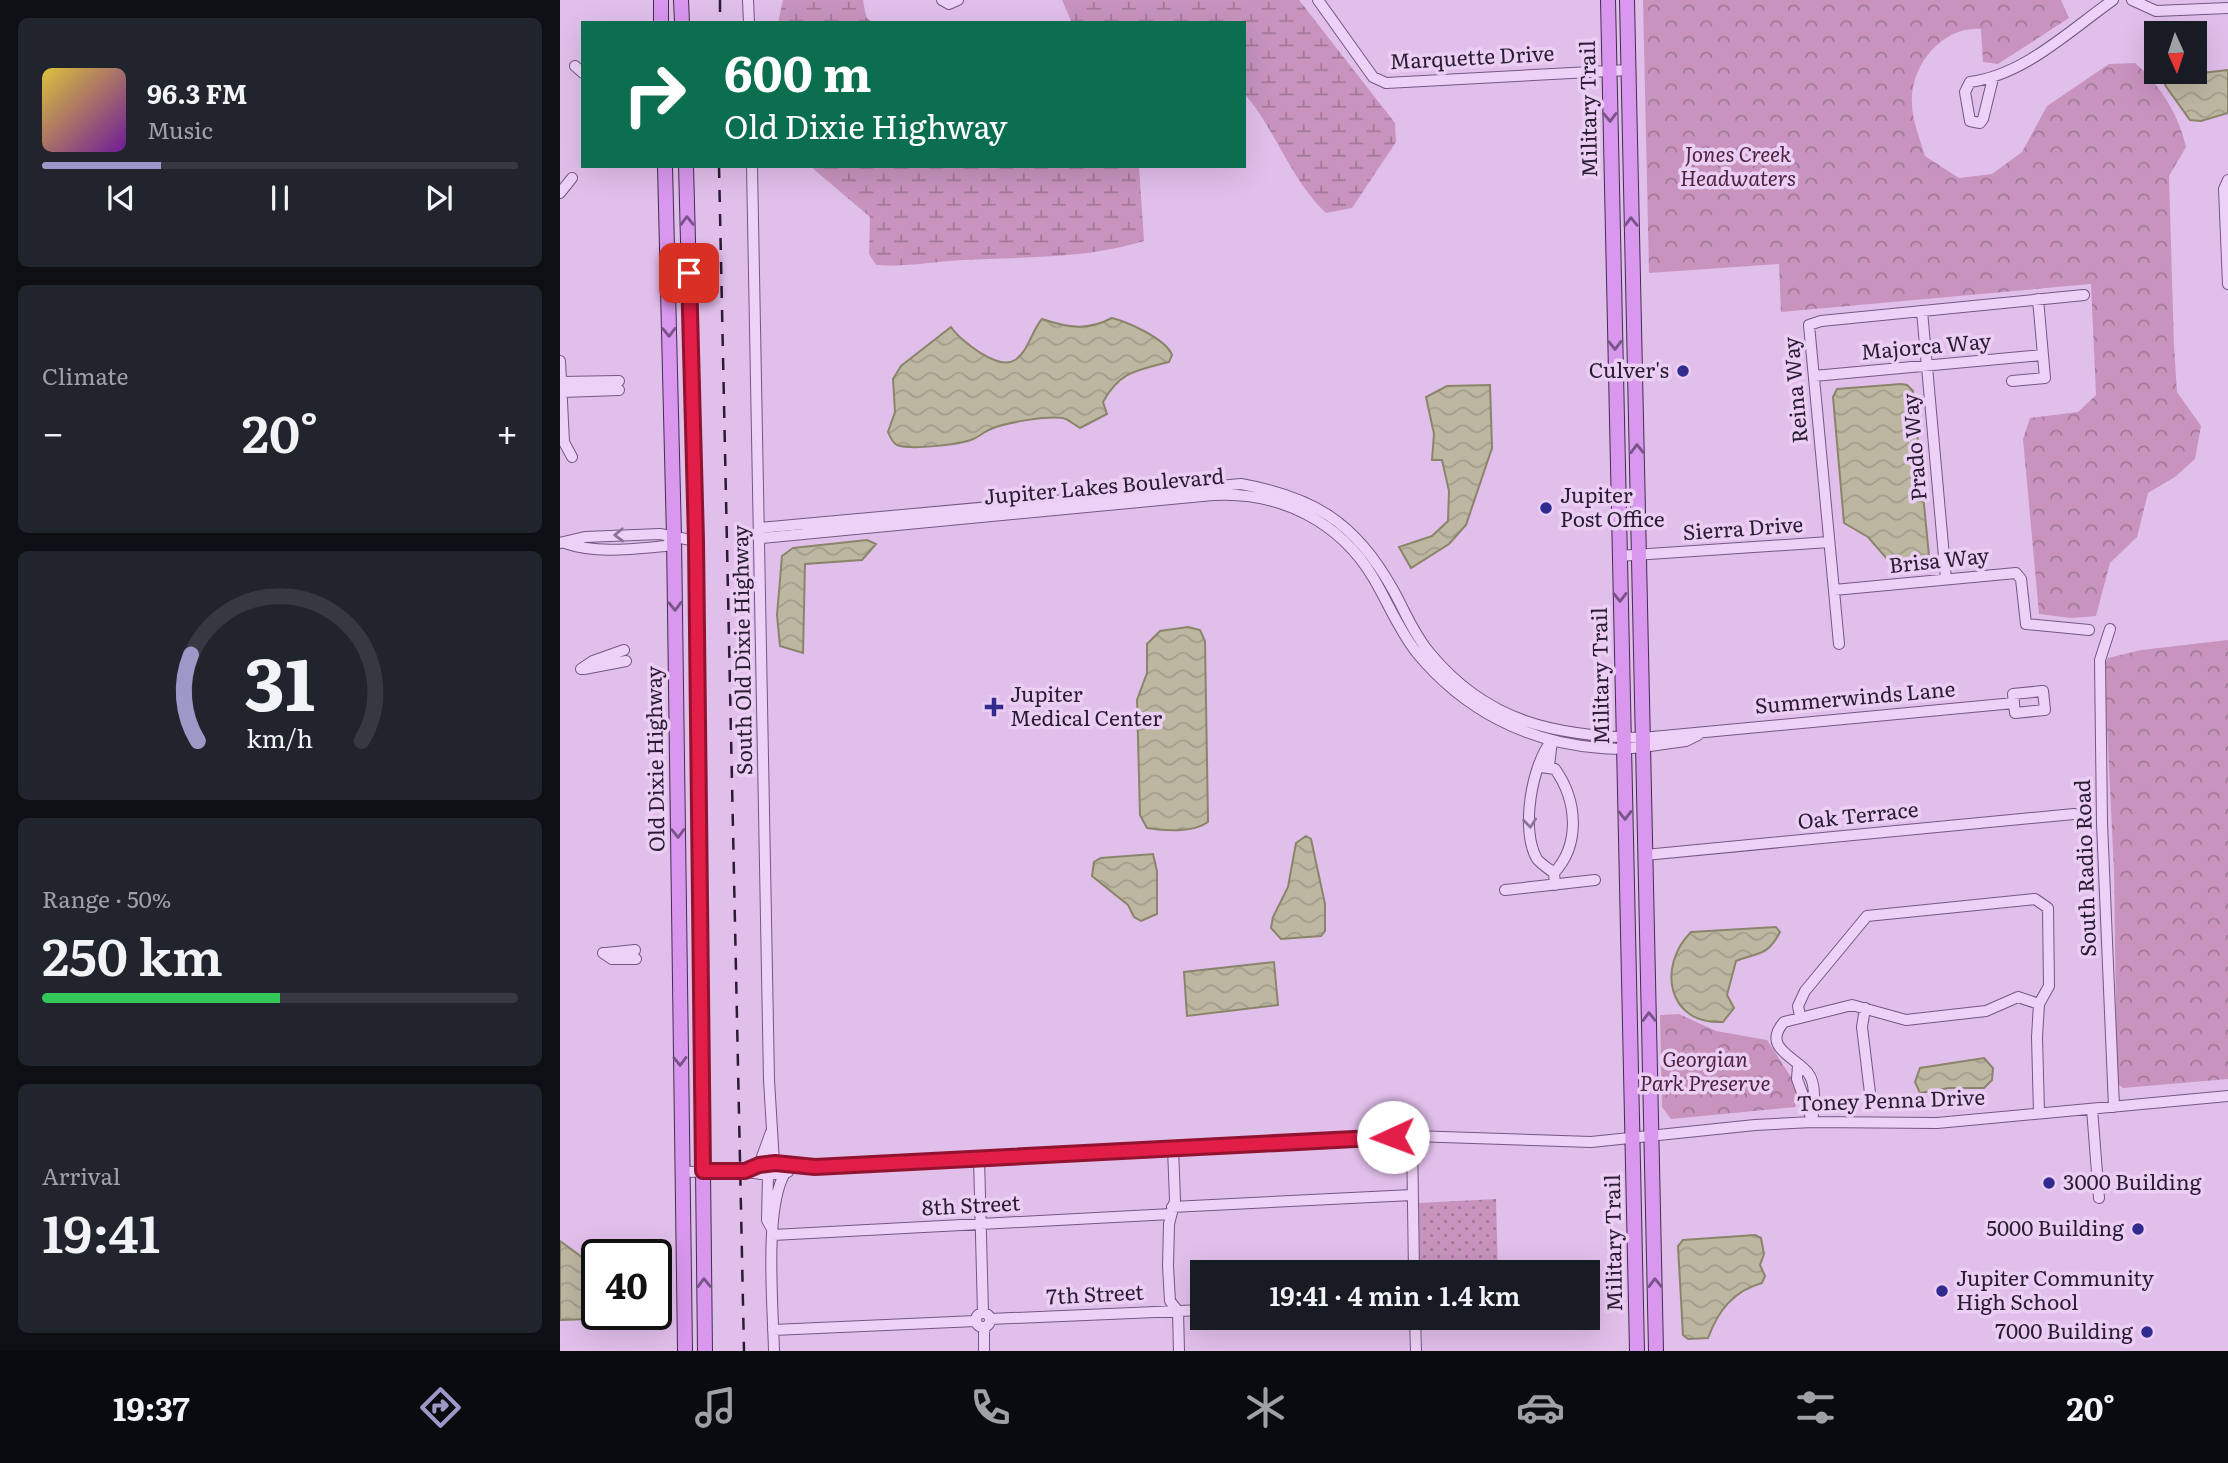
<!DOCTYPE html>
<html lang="en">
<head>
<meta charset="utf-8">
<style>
  :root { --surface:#171b24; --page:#20242c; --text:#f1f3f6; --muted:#9ea1a6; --line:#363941; --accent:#9b99c8 }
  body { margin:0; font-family:Literata,serif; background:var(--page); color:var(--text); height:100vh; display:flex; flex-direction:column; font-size:26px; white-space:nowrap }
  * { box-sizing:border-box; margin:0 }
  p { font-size:23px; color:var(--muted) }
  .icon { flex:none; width:38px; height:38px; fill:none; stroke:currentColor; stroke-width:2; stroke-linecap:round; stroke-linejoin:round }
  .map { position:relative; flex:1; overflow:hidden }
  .details { display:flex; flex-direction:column; gap:18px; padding:18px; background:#0d0f14; width:560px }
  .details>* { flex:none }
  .banner { position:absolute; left:21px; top:21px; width:665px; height:147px; border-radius:0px; box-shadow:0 7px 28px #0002; background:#0b6e4f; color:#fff; overflow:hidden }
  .needle { width:46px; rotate:177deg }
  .fabs { position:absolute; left:1584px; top:21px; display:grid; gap:14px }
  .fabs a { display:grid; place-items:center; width:63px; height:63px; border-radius:0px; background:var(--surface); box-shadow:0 7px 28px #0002; font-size:35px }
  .speed { position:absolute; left:21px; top:1239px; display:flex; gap:14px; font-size:35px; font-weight:700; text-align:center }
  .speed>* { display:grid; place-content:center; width:91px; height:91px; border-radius:50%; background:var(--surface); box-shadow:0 7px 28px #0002; line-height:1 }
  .speed .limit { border:4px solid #111; border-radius:10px; background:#fff; color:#111 }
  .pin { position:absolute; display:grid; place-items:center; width:60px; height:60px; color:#fff; margin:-30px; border-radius:14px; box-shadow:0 4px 10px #0006 }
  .me { position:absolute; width:77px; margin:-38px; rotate:268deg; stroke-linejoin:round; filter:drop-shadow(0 0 5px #0008) }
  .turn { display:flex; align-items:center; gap:24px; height:147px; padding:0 28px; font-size:32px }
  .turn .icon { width:91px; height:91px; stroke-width:2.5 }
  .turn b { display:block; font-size:49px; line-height:60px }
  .big { font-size:52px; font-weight:600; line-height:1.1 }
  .details .widget { flex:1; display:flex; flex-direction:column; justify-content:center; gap:10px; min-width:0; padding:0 24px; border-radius:10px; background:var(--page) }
  .details .dial { align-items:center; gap:0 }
  .dial svg { height:182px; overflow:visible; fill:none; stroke:var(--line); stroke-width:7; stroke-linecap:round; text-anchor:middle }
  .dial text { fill:var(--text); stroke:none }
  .song { display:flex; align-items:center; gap:21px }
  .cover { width:84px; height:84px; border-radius:10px; background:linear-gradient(135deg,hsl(50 70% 55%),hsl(280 70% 35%)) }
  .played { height:7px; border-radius:4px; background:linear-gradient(90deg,var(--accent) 25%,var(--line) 25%) }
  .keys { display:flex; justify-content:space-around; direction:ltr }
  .heat { display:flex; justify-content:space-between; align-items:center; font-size:38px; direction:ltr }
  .charge { height:10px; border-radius:5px; background:linear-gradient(90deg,#34c759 50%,var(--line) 0) }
  .trip { position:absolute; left:630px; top:1260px; width:410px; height:70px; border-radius:0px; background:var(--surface); box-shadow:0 7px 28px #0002; font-weight:600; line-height:70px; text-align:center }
  .menu { display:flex; height:112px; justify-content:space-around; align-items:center; background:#090b0e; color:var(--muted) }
  .menu .icon { width:49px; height:49px }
  .menu .current { color:var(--accent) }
  .menu b { font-size:32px; color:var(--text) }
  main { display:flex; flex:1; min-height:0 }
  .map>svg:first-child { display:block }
</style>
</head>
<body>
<main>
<section class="details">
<div class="widget">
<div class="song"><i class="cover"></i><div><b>96.3 FM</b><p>Music</p></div></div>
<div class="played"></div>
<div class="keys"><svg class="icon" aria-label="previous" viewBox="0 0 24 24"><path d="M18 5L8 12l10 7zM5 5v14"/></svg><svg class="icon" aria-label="pause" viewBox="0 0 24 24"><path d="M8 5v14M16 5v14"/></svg><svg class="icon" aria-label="next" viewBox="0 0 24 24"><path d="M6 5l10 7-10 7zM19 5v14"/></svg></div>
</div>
<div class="widget"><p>Climate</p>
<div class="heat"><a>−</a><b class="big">20°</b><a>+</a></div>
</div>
<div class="widget dial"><svg viewBox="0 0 100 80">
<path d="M14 69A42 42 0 1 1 86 69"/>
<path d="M14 69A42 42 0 0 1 11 31" stroke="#9b99c8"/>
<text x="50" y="56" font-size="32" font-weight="700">31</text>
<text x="50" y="72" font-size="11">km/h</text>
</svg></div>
<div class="widget"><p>Range · 50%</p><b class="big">250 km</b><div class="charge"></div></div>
<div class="widget"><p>Arrival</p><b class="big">19:41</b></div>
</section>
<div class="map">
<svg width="1668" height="1351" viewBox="0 0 1668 1351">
  <defs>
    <pattern id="forest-crowns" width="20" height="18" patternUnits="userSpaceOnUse" patternTransform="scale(1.75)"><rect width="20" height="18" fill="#c894be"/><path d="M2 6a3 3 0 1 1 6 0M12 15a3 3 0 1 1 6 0" fill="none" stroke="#a2789b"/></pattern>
    <pattern id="wetland-marsh" width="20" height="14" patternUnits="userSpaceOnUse" patternTransform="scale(1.75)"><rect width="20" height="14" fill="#c894be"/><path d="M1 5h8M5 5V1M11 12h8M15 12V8" fill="none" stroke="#a2789b"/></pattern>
    <pattern id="park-dots" width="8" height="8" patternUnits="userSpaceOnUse" patternTransform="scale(1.75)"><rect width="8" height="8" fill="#c894be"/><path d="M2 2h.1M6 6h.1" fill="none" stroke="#a2789b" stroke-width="1.8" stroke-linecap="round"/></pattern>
    <pattern id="water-waves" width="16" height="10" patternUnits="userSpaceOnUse" patternTransform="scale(1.75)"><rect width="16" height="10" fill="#bdb7a2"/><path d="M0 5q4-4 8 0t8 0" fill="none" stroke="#a29d8c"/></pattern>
  </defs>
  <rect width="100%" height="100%" fill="#e1bfeb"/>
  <!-- forest -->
  <path fill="url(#forest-crowns)" d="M1083,0H1501L1509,18L1438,64L1423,62L1421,29C1383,26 1350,65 1352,103C1352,120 1360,139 1365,156L1399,178L1432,174L1462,152L1487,106L1549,64L1575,63C1600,85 1619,115 1626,147L1609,176L1614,346L1617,392L1641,426L1635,459L1615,477L1588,493L1577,537L1550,563L1536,616L1511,618L1479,614L1463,439L1470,418L1518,412L1536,395L1531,284L1221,312L1219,264L1089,273Z
    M1668,640V1079L1563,1088L1557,1083L1554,871L1544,665L1548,658L1581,650Z
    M1119,1014L1156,1031L1207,1040L1240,1091L1235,1107L1111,1119L1102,1107L1100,1015Z"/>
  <!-- wetland -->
  <path fill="url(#wetland-marsh)" d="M223,0H303L306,17L313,23H218Z
    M502,0H739L835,123L836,142L792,208L766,213C730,179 716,130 684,93V23H512Z
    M250,166H579L584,241C526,259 461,257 402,260C372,262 346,267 316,265L309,254L310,217Z"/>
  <!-- park -->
  <path fill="url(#park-dots)" d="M936,1199L938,1272H860L858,1203Z"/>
  <!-- water -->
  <path fill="url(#water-waves)" stroke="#8a856a" stroke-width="2" d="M1668,70V113L1641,121L1630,120L1605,85L1606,77Z
    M552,318C568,322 606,339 612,355L609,362C578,370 560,371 543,402L547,414L520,428C515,425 510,421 506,419C493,414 444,423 431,429C425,431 419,437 413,439C399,445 350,450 337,445C333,443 330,437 328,432L335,412L333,379L341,366L391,327C400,341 439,371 455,360C468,352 472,330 482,319C509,328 527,331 552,318Z
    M1341,384L1347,385L1353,391L1369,556L1362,565L1335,568L1308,537L1284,523L1273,397L1277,389Z
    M930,385L932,448L906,525L889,544L851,568L839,547L872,536L888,521L889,491L882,460H872L874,434L866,397L887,386Z
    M307,540L316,544L302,560L245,564L243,653L220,646L217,615L222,556L233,548Z
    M628,627L640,630L645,641L648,822C633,833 604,831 587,828L580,815L577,700L587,673V644L600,631Z
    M746,836L751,839L765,904V931L761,936L721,939L711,928L713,917L728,887L736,843Z
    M593,854L597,871V914L581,921L574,917L568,905L532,876L534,862L541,858Z
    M1216,927L1220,932C1207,957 1198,952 1176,961L1167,995L1174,1008L1163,1022C1107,1025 1097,966 1131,932Z
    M714,962L718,1005L627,1016L624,972Z
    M1424,1058L1433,1068L1432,1080L1424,1088H1389L1360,1093L1355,1082L1360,1068Z
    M1195,1235L1201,1238L1204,1254L1200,1265L1205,1276L1202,1283C1173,1291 1158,1311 1148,1338L1128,1339L1123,1335L1118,1246L1123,1240Z
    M0,1241L37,1268L39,1314L30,1319L0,1320Z"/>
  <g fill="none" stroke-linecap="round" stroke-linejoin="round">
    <!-- minor casing -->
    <g stroke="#725883" stroke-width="12">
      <path id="minor" d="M188,0L189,23
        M382,0L389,4L398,0
        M758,0L813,77L826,83L1068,70
        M1572,0L1596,11L1668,8
        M15,66L23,73
        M1433,78L1423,119L1420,123L1410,121L1405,92L1410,82C1464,75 1509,31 1553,0
        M192,166L209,1080L214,1163
        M1668,180L1664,189L1668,284
        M0,193L12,178
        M1362,311L1386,579
        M0,361L4,442L12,457
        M1254,376L1483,355
        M1452,381L1485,378L1478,299
        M1,382L59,381
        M2,392L59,390
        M200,528L681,484C753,497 795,522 832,588C844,609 853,633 869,652C927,723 996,736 1082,738L1454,703
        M201,538L653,495C719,491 780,521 814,579C828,603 840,632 857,653C904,710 968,743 1041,748C1068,751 1099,744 1126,741L1138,735
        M0,543L25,537L100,534L136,541
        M5,543C36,554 73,549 106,546L114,537
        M1059,556L1269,542
        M1274,590L1456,573L1461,579L1466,624L1529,630
        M1550,629L1540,660L1542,823L1554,1107
        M1279,644L1249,325L1261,321L1524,295
        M21,669L33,661L64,650
        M24,669L66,661
        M1483,691L1485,710L1455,713L1453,694Z
        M992,740C972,764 960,830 977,859C981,864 989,869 994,873
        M989,766L992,740
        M981,767L995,769C1017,800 1021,844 994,873L995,885
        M1085,855L1514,814
        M945,890L1035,880
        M43,953L52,959H76
        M46,953L75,950
        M1305,1008L1302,1027L1310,1093
        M1240,1016L1238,1006L1245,991L1307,916L1475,899L1488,908L1489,986L1479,1004L1477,1037L1479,1113
        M1238,1066L1237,1079L1252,1120
        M1532,1109L1539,1198
        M1252,1122C1254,1108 1257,1084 1248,1073C1236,1057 1201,1048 1224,1022L1292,1005L1346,1020L1426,1011L1458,997L1479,1004
        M852,1136L854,1272
        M613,1148L615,1200L609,1224L608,1266L610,1301L618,1311L619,1351
        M419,1158L423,1313
        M199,1165L211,1132
        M185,1171C205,1162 220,1164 241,1167L852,1136L1031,1142L1195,1125L1252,1122L1377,1123L1668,1096
        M121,1172L180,1171L208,1175L228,1172
        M208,1175L207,1220L213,1231
        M612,1207L852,1195
        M213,1235L611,1214
        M416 1320a7 7 0 1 1 14 0a7 7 0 1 1-14 0Z
        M855,1318L856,1351
        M430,1319L642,1310
        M424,1328V1351
        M213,1330L416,1321
        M214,1351C213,1307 204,1208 225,1173"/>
    </g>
    <!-- major casing -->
    <g stroke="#402d50" stroke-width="16">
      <path id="major" d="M101,0V23
        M121,0L122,23
        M1048,0L1077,1351
        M1067,0L1096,1351
        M105,166L114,537L125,1351
        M126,166L136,541L145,1351"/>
    </g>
    <!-- minor -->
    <use href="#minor" stroke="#eed1f7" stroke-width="10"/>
    <!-- major -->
    <use href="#major" stroke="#d997ee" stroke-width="14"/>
    <!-- rail -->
    <path stroke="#291c33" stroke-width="2.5" stroke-dasharray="12 12" stroke-linecap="butt" d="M160,0V23
      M159,166L184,1351"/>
  </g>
  <!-- one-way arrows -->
  <defs><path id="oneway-chevron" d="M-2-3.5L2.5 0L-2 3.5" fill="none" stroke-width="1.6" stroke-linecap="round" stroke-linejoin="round" transform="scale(1.75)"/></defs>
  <g stroke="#785387">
    <use href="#oneway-chevron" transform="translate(1050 117) rotate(89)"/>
    <use href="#oneway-chevron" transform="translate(127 221) rotate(-91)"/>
    <use href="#oneway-chevron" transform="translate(1071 222) rotate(-91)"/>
    <use href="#oneway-chevron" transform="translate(109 332) rotate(89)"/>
    <use href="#oneway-chevron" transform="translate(1055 345) rotate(89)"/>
    <use href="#oneway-chevron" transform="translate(1077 449) rotate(-91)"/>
    <use href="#oneway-chevron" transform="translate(1060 597) rotate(89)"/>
    <use href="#oneway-chevron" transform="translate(115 606) rotate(89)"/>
    <use href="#oneway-chevron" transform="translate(1065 815) rotate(89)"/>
    <use href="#oneway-chevron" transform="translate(118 833) rotate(89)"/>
    <use href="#oneway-chevron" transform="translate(1089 1017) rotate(-91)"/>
    <use href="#oneway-chevron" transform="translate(120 1061) rotate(89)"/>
    <use href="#oneway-chevron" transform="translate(144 1283) rotate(-91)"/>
    <use href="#oneway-chevron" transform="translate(1095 1283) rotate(-91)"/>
  </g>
  <g stroke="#8c7695">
    <use href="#oneway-chevron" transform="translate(59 535) rotate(178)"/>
    <use href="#oneway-chevron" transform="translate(970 823) rotate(84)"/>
  </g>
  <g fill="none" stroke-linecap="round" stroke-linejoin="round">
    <!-- route casing -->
    <g stroke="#92132f" stroke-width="18">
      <path id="route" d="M129,273L136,541L143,1171H185L199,1165L215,1163L255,1167L833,1137"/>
    </g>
    <!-- route -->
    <use href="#route" stroke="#e11d48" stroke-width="12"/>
  </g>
  <!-- markers -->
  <g fill="#322b8f" stroke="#ebcef3" stroke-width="2.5">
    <circle cx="1123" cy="371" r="7"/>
    <circle cx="986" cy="508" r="7"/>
    <path d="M430.5 696.5h7v7h7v7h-7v7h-7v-7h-7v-7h7z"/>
    <circle cx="1489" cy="1183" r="7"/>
    <circle cx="1578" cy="1229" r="7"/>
    <circle cx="1382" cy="1291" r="7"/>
    <circle cx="1587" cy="1332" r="7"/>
  </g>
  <g text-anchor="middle" stroke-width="7" stroke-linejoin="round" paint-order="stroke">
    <!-- street labels -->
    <g font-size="21" fill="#291c33" stroke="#ebcef3">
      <text transform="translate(912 58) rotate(-3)" y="7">Marquette Drive</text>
      <text transform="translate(1029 109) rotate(-91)" y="7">Military Trail</text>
      <text transform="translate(1366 347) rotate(-5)" y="7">Majorca Way</text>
      <text transform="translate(1236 390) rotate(-95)" y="7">Reina Way</text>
      <text transform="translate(1355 447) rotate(-95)" y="7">Prado Way</text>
      <text transform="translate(544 487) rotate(-5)" y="7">Jupiter Lakes Boulevard</text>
      <text transform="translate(1183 529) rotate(-4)" y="7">Sierra Drive</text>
      <text transform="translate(1379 561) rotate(-6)" y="7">Brisa Way</text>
      <text transform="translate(183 650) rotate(-91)" y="7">South Old Dixie Highway</text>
      <text transform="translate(1041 676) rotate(-91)" y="7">Military Trail</text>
      <text transform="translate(1295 698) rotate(-5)" y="7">Summerwinds Lane</text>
      <text transform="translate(96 759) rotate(-91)" y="7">Old Dixie Highway</text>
      <text transform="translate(1298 816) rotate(-6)" y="7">Oak Terrace</text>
      <text transform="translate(1526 868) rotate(-92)" y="7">South Radio Road</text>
      <text transform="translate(1331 1101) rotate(-2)" y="7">Toney Penna Drive</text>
      <text transform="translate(411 1206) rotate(-3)" y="7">8th Street</text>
      <text transform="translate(1054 1243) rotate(-91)" y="7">Military Trail</text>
      <text transform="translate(535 1295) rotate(-3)" y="7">7th Street</text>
    </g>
    <!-- park labels -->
    <g font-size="21" font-style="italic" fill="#4e2340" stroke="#ebcef3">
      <text x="1178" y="162">Jones Creek<tspan x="1178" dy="24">Headwaters</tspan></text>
      <text x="1145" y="1067">Georgian<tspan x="1145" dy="24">Park Preserve</tspan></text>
    </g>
    <!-- poi labels -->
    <g font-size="21" fill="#291c33" stroke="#ebcef3" text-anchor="start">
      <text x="1109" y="378" text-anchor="end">Culver's</text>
      <text x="1000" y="503">Jupiter<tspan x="1000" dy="24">Post Office</tspan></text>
      <text x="450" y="702">Jupiter<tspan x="450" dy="24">Medical Center</tspan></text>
      <text x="1503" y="1190">3000 Building</text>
      <text x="1564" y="1236" text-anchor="end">5000 Building</text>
      <text x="1396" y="1286">Jupiter Community<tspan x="1396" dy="24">High School</tspan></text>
      <text x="1573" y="1339" text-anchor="end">7000 Building</text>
    </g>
  </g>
</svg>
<div class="fabs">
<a><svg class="needle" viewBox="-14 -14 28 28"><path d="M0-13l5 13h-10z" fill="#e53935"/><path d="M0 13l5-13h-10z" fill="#9ea1a6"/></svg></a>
</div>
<div class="speed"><div class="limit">40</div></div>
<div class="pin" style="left:129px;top:273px;background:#d93025"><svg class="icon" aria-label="arrive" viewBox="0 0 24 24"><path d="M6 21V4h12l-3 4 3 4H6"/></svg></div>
<svg class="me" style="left:833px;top:1137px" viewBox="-20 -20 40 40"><circle r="19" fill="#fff"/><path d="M0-13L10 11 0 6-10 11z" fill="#e11d48"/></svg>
<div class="trip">19:41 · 4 min · 1.4 km</div>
<div class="banner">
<div class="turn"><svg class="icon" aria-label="right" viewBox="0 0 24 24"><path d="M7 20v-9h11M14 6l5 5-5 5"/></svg><div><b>600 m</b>Old Dixie Highway</div></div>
</div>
</div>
</main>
<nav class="menu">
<b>19:37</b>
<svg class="icon current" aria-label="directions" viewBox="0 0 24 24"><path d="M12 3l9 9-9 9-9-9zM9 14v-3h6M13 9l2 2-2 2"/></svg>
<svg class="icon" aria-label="music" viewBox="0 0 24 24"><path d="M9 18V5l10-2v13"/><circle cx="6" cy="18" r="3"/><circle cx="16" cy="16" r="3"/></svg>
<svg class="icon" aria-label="phone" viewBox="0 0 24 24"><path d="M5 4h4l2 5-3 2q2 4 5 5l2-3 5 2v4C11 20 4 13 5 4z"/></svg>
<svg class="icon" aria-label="climate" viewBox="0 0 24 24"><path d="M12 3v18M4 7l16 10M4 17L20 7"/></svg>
<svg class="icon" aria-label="car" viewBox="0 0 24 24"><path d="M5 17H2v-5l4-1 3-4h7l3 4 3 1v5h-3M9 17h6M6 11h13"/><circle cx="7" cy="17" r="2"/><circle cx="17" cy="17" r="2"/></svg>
<svg class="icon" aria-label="filters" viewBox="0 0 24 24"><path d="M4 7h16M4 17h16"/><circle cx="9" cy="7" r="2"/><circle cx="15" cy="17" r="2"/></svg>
<b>20°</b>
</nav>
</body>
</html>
